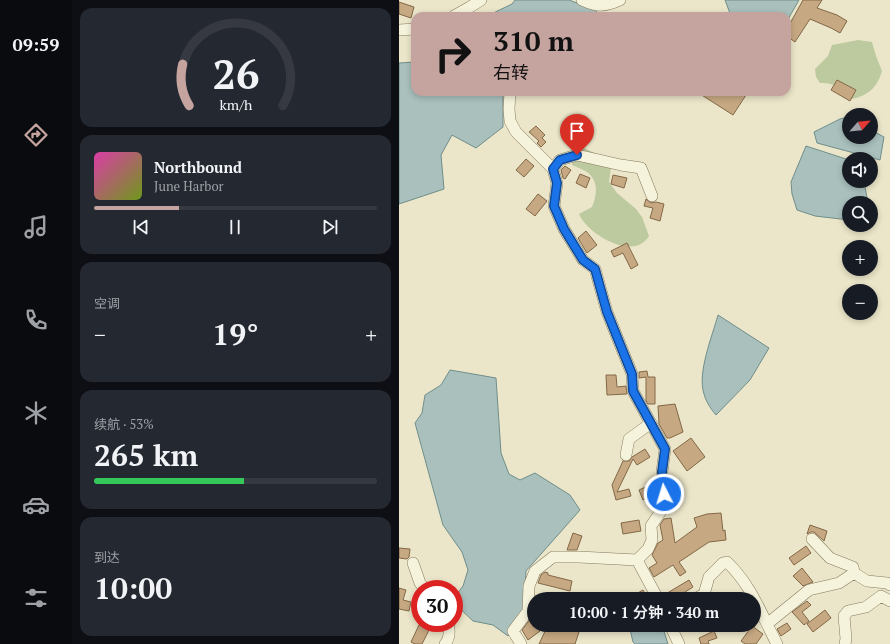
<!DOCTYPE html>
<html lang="zh">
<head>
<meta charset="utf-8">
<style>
  :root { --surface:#171b24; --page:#242831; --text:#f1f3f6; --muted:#9ea1a6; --line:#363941; --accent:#c5a39f }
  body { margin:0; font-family:"PT Serif","Noto Sans SC",serif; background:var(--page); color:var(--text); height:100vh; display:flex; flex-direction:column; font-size:15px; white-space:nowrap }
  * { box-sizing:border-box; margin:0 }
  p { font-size:13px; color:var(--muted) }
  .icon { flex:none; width:22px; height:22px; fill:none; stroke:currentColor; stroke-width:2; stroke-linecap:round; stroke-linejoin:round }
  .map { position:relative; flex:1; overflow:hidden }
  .sheet { display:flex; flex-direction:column; gap:8px; padding:8px; background:#0d0f14; width:327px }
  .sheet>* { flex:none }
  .banner { position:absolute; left:12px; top:12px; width:380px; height:84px; border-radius:12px; box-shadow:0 2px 6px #0003; background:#c5a39f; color:#111; overflow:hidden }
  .needle { width:26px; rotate:63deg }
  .controls { position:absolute; left:443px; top:108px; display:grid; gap:8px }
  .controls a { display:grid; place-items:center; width:36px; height:36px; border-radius:50%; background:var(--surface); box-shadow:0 2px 6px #0003; font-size:20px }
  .speed { position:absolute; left:12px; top:580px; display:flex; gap:8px; font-size:20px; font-weight:700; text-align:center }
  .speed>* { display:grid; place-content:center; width:52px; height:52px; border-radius:50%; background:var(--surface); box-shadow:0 2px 6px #0003; line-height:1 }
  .speed .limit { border:6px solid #d22; background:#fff; color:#111 }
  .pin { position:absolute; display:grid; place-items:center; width:34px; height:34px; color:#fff; margin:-41px -17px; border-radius:50% 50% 50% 0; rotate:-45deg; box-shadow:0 0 4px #0007 }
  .pin .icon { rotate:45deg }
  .me { position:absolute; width:44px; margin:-22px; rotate:355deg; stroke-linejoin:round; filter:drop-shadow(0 0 3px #0008) }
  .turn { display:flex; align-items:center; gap:14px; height:84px; padding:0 16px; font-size:18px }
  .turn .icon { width:52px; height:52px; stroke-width:2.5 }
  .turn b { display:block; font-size:28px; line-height:34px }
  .big { font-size:30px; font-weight:600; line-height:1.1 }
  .sheet .widget { flex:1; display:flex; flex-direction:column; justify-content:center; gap:6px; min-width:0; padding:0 14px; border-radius:12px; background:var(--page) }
  .sheet .dial { align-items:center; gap:0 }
  .dial svg { height:104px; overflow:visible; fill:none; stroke:var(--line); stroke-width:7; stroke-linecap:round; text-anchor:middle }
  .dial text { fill:var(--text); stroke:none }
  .song { display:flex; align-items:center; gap:12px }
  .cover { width:48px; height:48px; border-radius:6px; background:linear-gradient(135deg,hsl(320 70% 55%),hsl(80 70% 35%)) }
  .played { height:4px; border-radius:2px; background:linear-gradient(90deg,var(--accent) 30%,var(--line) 30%) }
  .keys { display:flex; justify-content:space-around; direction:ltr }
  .heat { display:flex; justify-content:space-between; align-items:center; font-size:22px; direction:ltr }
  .charge { height:6px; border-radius:3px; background:linear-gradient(90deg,#34c759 53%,var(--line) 0) }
  .trip { position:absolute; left:128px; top:592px; width:234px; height:40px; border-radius:20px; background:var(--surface); box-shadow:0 2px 6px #0003; font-weight:600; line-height:40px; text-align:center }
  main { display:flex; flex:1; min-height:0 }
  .tab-bar { display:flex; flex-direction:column; width:72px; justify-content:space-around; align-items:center; background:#090b0e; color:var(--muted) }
  .tab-bar .icon { width:28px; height:28px }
  .tab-bar .active { color:var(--accent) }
  .tab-bar b { font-size:18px; color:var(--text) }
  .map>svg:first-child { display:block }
</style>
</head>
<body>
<main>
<nav class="tab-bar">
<b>09:59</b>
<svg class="icon active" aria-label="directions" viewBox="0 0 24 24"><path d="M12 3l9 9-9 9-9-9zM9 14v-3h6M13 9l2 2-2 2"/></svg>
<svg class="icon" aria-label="music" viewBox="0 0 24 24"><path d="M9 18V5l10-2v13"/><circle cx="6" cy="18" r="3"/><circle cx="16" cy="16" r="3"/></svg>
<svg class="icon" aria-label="phone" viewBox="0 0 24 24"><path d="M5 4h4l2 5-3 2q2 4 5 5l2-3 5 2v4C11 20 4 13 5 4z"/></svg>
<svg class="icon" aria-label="climate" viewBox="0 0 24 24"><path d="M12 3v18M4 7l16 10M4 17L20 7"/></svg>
<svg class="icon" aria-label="car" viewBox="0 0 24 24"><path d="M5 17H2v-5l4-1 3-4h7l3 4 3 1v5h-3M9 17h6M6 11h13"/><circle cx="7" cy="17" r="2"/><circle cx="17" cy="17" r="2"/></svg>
<svg class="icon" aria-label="filters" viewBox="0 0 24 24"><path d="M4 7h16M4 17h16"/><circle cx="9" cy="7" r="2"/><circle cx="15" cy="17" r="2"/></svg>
</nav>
<section class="sheet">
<div class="widget dial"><svg viewBox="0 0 100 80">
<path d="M14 69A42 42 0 1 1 86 69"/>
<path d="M14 69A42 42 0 0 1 9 37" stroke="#c5a39f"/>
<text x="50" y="56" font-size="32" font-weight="700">26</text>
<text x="50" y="72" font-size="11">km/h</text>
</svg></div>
<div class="widget">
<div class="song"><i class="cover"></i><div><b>Northbound</b><p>June Harbor</p></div></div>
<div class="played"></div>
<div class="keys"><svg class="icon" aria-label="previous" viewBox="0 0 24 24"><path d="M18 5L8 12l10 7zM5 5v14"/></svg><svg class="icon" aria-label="pause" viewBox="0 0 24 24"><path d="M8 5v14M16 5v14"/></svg><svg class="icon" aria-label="next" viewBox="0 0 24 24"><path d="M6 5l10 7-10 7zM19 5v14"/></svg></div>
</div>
<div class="widget"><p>空调</p>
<div class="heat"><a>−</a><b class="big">19°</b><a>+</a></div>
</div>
<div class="widget"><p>续航 · 53%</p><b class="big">265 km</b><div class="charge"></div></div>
<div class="widget"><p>到达</p><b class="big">10:00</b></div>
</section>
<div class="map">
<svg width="491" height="644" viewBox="0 0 491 644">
  <rect width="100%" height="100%" fill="#ebe6c9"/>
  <!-- green -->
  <path fill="#bdc99e" d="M459,40L473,42L477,56L483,71C478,88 469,96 452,99C440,88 438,83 421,83L417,77L416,69L429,56L433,45Z
    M181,146L206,158L212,168L210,182L218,193L237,209L243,217L250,236C235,262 188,234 180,214L193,207C198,195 200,181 188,172C183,169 178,167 173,165L176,153Z"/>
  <!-- water -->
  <path fill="#a9c0bd" stroke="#708e8b" d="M116,0H170L197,10L199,16H88L113,4Z
    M326,0H400L388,21V16H332Z
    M16,62V92H104V127L77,148L53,135L42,155L45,189L0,204V63Z
    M449,117L450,118V137H472V130L485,137L481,160L418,143L415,132L441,119Z
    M407,146L450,160V181H465L469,203H450V220L416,216L398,210L393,194L392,182Z
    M319,315L370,348L351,380L317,415C312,409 307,402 305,394C298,373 313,337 319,315Z
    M51,370L97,378L102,453L110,474L121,480L136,473L171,495L181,510L127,571L125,608L109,636L94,625L74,621L55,603V598L64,586L69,570L63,552L44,525L16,423L23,413L26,395L42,385Z
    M230,625H263L269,644H236L234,642Z"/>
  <!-- building -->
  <path fill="#c6a982" stroke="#836847" d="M404,0H423L418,8L438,15L448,21L441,33L432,28L411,19L396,42L388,36V29Z
    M0,2L15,7L12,18L0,14Z
    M438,80L457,90L451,101L432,90Z
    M298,92H349L334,115Z
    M137,126L146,135L143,138L147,142L142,147L138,143L140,141L130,132Z
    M127,159L135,166L125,177L117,170Z
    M166,166L172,170L166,179L164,178L162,170Z
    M181,174L191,178L187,188L177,183Z
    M214,175L228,178L225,188L212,184Z
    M139,194L148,201L136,216L127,209Z
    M247,199L252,203L257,202L265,204L261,221L251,218L254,208L245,206Z
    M187,231L198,245L188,253L179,238Z
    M228,243L239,265L232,269L224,253L215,257L212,251Z
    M248,371L249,377H256V404H249L247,401V377L240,378V372Z
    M207,375H217L218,387L227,386L228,394L208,395Z
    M276,404L284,432L271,438H268L260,424L259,406Z
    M292,438L306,457L288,471L274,451Z
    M246,449L251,457L238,465L234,459L218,492L230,489L232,496L217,500L213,485L224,461H230L233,457Z
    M255,483L258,494L244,500L240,490Z
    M322,513L324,531L326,530L327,540L310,542L280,562L287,572L281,576L274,565L255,577L250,568L258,563L253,555L259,543L264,540L261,525L265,519L272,518L276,543L298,527L295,518L308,514Z
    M240,520L242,531L224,534L222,523Z
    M411,525L428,531L425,541L415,532H412L408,534Z
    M174,533L183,536L178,550H168Z
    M407,546L412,553L395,565L390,558Z
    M0,548L11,549L10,557L8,559L0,558Z
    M403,568L414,582L404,586L394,576Z
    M146,572L149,573V575L173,581L171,591L139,583L142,575Z
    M290,580L294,587L275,599H266L265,595Z
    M0,588L7,590L4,600L12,602L10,611L0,609Z
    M244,590L249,599H228Z
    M408,601L412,605L403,612L410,621L405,625L393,612Z
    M426,610L432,618L414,632L408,624Z
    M132,618L135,625H136L141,631L129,640L123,630Z
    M388,623L392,629L382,636L378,629Z
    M20,625L30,630L23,644H16L12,642Z
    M149,625H171L170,629L180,632L176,644H140Z
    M353,626L364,634L357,644H346L342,641Z
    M315,631L318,638L309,641L310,644H302L300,638Z"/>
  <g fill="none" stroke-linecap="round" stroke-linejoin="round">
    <!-- minor casing -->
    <g stroke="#867a5f" stroke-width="12">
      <path id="minor" d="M183,0C198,7 205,7 221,0
        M55,16L71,7L82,0
        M0,30L16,29
        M111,92L110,109L111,121L117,132L154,169L158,183L155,206L165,229L184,260L196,269L208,312L233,374L234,391L266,449L263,472L266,505L252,526L253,540L249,549L238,560L180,557H154L136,571L130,586L129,611L114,631L122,644
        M154,169L161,160L178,155L222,165L242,168L253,196
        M227,455L230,439L252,423
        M238,560L259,599
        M14,563L21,583L26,589
        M455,573L468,581L488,583L491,585
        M296,599L305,594L310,577L324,563L328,562C353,586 362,614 378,644
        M368,624L410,590L440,583L455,573L454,567L431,558L413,539
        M271,625L280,644
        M46,644C51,638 51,631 49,623
        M446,644L447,639L445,616L449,611L467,607L482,596L491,601"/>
    </g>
    <!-- minor -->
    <use href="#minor" stroke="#f6f3dc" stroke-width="11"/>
  </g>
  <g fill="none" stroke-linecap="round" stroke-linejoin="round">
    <!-- route casing -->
    <g stroke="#114b97" stroke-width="10">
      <path id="route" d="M178,155L161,160L154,169L158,183L155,206L165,229L184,260L196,269L208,312L233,374L234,391L266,449L263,472L265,494"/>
    </g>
    <!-- route -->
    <use href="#route" stroke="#1a73e8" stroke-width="7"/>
  </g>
</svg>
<div class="controls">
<a><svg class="needle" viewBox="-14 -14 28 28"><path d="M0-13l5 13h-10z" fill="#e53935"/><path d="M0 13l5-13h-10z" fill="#9ea1a6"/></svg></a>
<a><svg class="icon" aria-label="sound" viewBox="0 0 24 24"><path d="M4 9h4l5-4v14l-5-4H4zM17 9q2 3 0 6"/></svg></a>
<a><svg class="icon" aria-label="search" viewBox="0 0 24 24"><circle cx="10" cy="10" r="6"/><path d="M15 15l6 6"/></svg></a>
<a>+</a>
<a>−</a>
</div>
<div class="speed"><div class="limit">30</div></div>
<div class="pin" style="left:178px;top:155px;background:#d93025"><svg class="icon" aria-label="arrive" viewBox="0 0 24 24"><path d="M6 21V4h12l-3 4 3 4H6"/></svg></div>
<svg class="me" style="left:265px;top:494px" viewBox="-20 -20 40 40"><circle r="17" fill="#1a73e8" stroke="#fff" stroke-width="3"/><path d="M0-11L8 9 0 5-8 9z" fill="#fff"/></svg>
<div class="trip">10:00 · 1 分钟 · 340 m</div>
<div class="banner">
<div class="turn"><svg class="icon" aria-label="right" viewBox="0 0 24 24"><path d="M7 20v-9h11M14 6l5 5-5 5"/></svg><div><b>310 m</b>右转</div></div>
</div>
</div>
</main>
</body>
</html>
